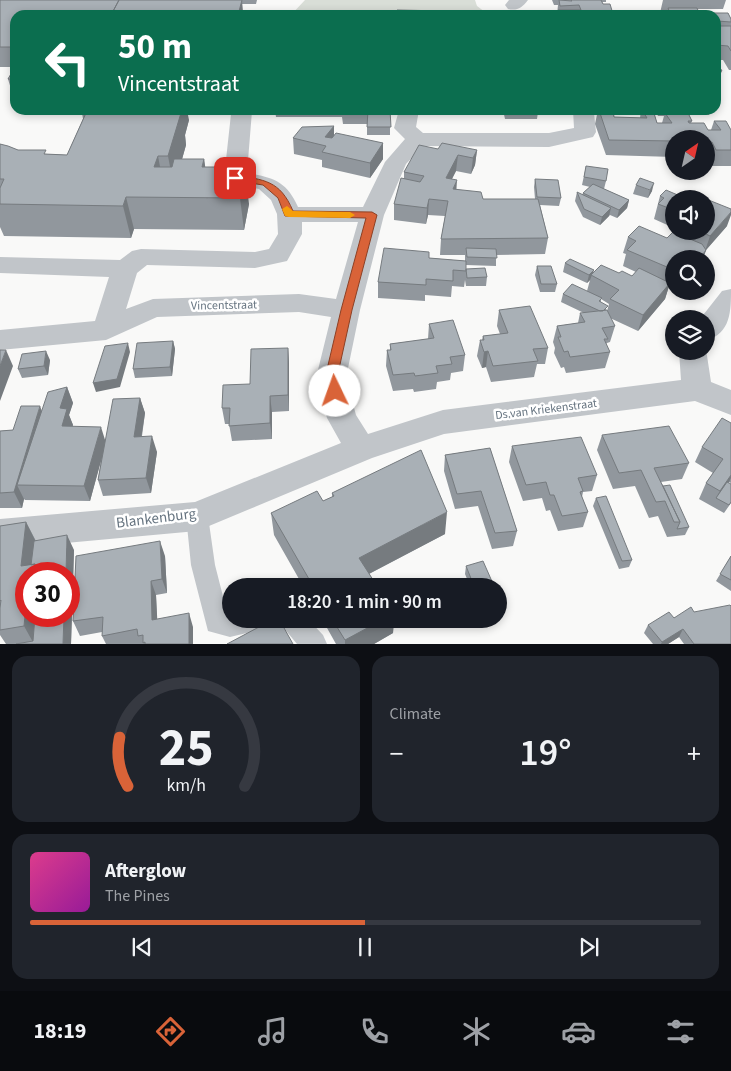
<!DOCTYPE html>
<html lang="en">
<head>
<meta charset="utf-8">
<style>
  :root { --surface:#171b24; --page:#20242c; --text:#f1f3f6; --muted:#9ea1a6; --line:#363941; --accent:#d96338 }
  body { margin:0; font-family:"Source Sans 3",sans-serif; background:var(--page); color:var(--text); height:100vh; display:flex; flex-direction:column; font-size:19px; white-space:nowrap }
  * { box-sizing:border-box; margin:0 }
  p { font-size:16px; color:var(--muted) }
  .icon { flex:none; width:28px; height:28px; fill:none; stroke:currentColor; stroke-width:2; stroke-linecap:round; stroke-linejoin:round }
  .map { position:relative; height:644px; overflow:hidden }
  .details { display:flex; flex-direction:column; gap:12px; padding:12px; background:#0d0f14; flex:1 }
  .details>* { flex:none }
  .hud { position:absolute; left:10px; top:10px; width:711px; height:105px; border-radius:15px; box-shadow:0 2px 8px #0003; background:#0b6e4f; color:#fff; overflow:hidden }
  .needle { width:32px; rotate:34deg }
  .fabs { position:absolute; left:665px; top:130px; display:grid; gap:10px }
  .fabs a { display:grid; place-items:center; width:50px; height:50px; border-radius:50%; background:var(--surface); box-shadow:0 2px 8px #0003; font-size:25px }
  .speed { position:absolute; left:15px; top:562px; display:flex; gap:10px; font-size:25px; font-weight:700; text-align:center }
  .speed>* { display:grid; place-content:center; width:65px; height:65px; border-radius:50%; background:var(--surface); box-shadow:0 2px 8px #0003; line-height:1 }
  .speed .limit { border:8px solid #d22; background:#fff; color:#111 }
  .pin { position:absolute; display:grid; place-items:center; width:42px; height:42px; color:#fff; margin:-21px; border-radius:10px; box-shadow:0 2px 8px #0006 }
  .me { position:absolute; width:55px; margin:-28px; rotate:357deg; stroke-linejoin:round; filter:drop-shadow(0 0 4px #0008) }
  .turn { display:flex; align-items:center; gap:18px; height:105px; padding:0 25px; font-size:22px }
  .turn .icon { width:65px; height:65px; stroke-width:2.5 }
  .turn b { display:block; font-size:35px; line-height:42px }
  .big { font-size:38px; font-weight:600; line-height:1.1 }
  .details .tile { flex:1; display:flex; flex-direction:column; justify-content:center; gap:8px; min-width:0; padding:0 18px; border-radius:15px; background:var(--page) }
  .details .dial { align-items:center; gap:0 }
  .dial svg { height:130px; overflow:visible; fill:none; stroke:var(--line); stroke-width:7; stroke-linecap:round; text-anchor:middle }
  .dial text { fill:var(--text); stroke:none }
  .song { display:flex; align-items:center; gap:15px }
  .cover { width:60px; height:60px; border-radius:8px; background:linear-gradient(135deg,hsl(330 70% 55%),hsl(300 70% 35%)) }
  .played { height:5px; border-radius:2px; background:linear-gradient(90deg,var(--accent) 50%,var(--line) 50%) }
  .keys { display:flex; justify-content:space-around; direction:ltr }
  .heat { display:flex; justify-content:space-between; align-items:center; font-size:28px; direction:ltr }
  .details .tiles { flex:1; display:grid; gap:12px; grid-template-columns:1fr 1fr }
  .tile:last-child { grid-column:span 2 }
  .trip { position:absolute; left:222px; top:578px; width:285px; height:50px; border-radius:25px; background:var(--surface); box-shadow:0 2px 8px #0003; font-weight:600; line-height:50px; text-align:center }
  .dock { display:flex; height:80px; justify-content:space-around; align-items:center; background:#090b0e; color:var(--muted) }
  .dock .icon { width:35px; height:35px }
  .dock .selected { color:var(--accent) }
  .dock b { font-size:22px; color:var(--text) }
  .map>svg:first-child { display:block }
</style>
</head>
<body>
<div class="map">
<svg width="731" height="644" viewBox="0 0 731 644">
  <rect width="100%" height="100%" fill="#f9f9f8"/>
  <!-- green -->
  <path fill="#d9ded7" d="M305,0H475L477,6L489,15H291Z"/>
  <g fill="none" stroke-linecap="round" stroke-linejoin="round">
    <!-- service -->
    <path fill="#c1c5c9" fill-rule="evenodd" d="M197,506L205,509L208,516L215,565L227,612L231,613V619H274L271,627L230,637L208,631L191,565L186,516L189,509Z
      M279,619H308L323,635L327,644H297L283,627Z"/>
    <!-- minor -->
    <path fill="#c1c5c9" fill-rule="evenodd" d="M509,0H528C522,8 517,11 508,9L505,5Z
      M229,110L252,111L247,173C272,177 287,181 298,207H363L385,162L405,139L394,128L399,110H419L416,127L423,133H549L574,128L573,110H595L594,113L596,132L593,137L549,147L423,146L406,164L384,215L360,310L346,378L356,415L368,434L443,410L681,380L679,351H706V349L711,382L731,390V415L695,401L444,434L372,458L197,531L0,549V519L195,502L341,443L327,418L316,378L331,317L299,312L157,317L106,340L0,350V330L95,321L109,277L0,273V257L120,260L132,251L141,249L255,252L269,249L278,234L277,214L271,200L259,189L227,183L224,178L231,114ZM302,222H358L336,299L299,294L153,299L126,309L137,273L147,265L255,268L287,261L302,234Z
      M731,289C731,311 731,333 706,341V319H700L722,291Z"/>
  </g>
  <!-- wall -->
  <path fill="#91979d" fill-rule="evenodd" d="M0,0H257L256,4H242L243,15H15V102L8,79L15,67H0Z
    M552,0H606V2H602L603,4L613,14L627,15H557L558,5H554Z
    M663,0H726L723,9H697L700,15H661L660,13Z
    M706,13H728L731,19V70H729L723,60H716V15H705Z
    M716,66L722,71L719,78H716Z
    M275,110H390V135H367V124H343L342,117H276Z
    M503,110H554L553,113L538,112L537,119H505Z
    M598,110H613L614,117L640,118L641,110H653L657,123H662L664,116H658L655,110H710L709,115H689L692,121L691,123L708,130H711L714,121L731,130V166H711L706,157V139H674V157L606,155L595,124Z
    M82,113L189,120L185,135L186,145L182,159H204L205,167H229V171L249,204L244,230L134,229L131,238L4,236L0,227V144L18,150L47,154L67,155L83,119Z
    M334,126V135L383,143V159L370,178L322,167V160L294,154L293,138Z
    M438,149L477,150L475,165L471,174L456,171L452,179L456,190L483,199H535L534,187L535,179L561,198L559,206L540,205L548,238L545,254L496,255V266L466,265V269L487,277L486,286H466L465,280L464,287L452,286L451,297L425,295V301L378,298V282L429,258L465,261V255H440L441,239L445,216L428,215L426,224L394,220V204L404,179V172Z
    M586,166L606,181L604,189L629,200L627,208L617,218L610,215L600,225L583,217L575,201L577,192L582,195L583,193L590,187L582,185Z
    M636,185L652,191L648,198L633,194Z
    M660,196L674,199V228L654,219Z
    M727,226L706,250L703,259H674V288L669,286L665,299L638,331L610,318L615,326L610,342L607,343L606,344L610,352L605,368L566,373L564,367L561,368L554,353L555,348L553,342L557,326L578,323L580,313H584L561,302L563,294L587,291L590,280L587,283L563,272L565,263L594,270L592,274L619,273L632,276L636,272L623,266L626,254L623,253L628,237L667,238L676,233L677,231H706ZM601,299L609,304L607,311L601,302Z
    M537,266L557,284L555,292H540L535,275Z
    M499,310L548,348L545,364H537L534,377L491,382L486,367L482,368L477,356L480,340H482L483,336L500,334L497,326Z
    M429,324L465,355L463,371L451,373L450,380L437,382L436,389L414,392L413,389L393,391L386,366L387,350H390V344L428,339Z
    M173,341L175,349L172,376L135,378L133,369Z
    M288,348L289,364V411L272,412V439L232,441L229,424H225L222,408L250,384Z
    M50,360L48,375L22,378L18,369Z
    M67,387L73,403L69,415L73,425L72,426L105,440L140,398L145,413L142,436L157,452L151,493L103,496L98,480L101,460L90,501L25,500L24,499L22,508H0V431L13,430L42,411Z
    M731,423V483L729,482L728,483L731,484V503L724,513L699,499L706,483L713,473L695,462L702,447Z
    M602,435L689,463L682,479L661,482L689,527L685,535L667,537L658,516L649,518L635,486L613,489L597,450Z
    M512,446L597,475L592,491L583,492L582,497L588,512L583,527L558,531L550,510L546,511L542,498L523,501L509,462Z
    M490,448L517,531L513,546L492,549L478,506L455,509L444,471L445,455Z
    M332,493L445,534L369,574L377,586H303L274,535L271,513L323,501L332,497Z
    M596,498L632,560L629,567L619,569L593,506Z
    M26,522L36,541L74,550L71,644H6L0,635V526ZM26,574L69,616H26Z
    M165,556L167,593L156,595L157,619L193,627V644H106L102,636V632L80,636L73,621Z
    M731,556V591L716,581Z
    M466,566L494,586H470L465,574Z
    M694,612L731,644H684L679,637L668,644H653L644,633L648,625Z
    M322,619H394L393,633L374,644H336Z"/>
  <!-- shaded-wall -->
  <path fill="#767b7f" d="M242,0L243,15H238Z
    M177,110H187L189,120L185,135L186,145L174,188L168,156Z
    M334,126V141L325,137Z
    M383,143V159L370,178V163Z
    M477,150L475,165L471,174L473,158Z
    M458,155L456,171L444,194L446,178Z
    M158,156L164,188L154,167Z
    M204,159L209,191L207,199L202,167Z
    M245,172L249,204L244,230L240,198Z
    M457,180L456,196L453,189Z
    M654,183L652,191L648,198L650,190Z
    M126,197L134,229L131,238L123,206Z
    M429,199L428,215L426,224L427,208Z
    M629,200L627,208L617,218L619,210Z
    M611,208L609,216L600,225L602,217Z
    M731,212V215L727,226L706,250L703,259H701L703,254L705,251L710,236Z
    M594,270L590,280L587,283L589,275Z
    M670,283L665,299L638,331L643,315Z
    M173,341L175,349L172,376L170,367Z
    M128,343L130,352L120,387L96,392L93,383Z
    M288,348L289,364V411L288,395Z
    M6,350L13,366L0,401V366Z
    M46,351L50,360L48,375L44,366Z
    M488,351L486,367L482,368L484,352Z
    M67,387L73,403L69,415L73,425L68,442L62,426L60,408Z
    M270,396L272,412V439L270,423Z
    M140,398L145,413L139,452L134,437Z
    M40,406L46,422L17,485L24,499L22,508L14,492Z
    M101,427L106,443L90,501L84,486Z
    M152,436L157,452L151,493L146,478Z
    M731,475V478L729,482L717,499L716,498L720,491Z
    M447,512L445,534L359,579V558Z
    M26,522L41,552L40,574H26L21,566Z
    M67,535L74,550L71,644H63L64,616H69V574H66Z
    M160,541L165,556L167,593L162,579Z
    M151,581L156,595L158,634L152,620Z
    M26,606V616H39L34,644L24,626Z
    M189,613L193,627V644H189Z
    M384,619H394L393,633L374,644H345V640Z
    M683,629L679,637L668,644H661L662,642Z"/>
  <!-- building -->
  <path fill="#a9b0b6" stroke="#767b7f" d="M0,0H119L111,15H15V47H0Z
    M119,0H242L238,15H111Z
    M559,0L572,1L571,0H601L603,4H610L613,14H626L627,15H559L558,10H581L579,5L560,6Z
    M668,8H697L700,15H671Z
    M397,10L445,11V15L397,14Z
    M706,13H728L731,19V22L717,21L719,26H731V51L728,46L717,45L716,43V15H707Z
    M716,66H719L722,71H716Z
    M15,67V79H8Z
    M83,110H177L176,113H181L168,156H158L154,167H172L174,159H204L202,167H229L228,171L245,172L240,198L126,197L123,206L0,204V188L4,179H0V144L8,146L18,150H46L44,154L67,155L86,113H82Z
    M368,110H390L391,127H367Z
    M599,110H613L614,117L647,118L642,110H653L657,123H672L665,113H688L692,121H688L689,123H704L708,130H721L714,121H726L731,130V150H716L712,142H706V139H674V141L609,140Z
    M334,126L325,137L332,138L336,133L383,143L370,163L322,152L326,146L293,138L302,127Z
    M442,143L477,150L473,158L458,155L446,178L457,180L453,189L481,192L483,199H538L548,238L441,239L448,201L429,199L427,208L394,204L401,178L420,182L424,176L404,172L419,145L438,149Z
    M586,166L608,169L606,181L584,177Z
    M640,178L654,183L650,190L636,185Z
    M535,179L558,180L561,198L537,197Z
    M593,184L629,200L619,210L583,193Z
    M666,190L687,199H674V210L658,204L664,198L660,196Z
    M577,192L611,208L602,217L584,209Z
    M706,199L731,209V212L710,236L700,231H706Z
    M639,226L667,238L673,232L702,244L706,250L703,254L695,253L690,259H674V270L627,250L636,241L628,237Z
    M384,248L429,252V258L466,261V271L453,270V281L426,279V285L378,282Z
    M466,248L496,249L497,258L467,257Z
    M570,259L594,270L589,275L565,263Z
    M601,265L619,273L622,271L632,276L639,268L670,283L643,315L610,299L619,290L591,275Z
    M537,266H551L557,284H541Z
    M485,268L487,277L467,278L466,269Z
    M572,284L602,298L599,301L608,306L603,311H600L563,294Z
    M530,306L548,348L533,349L538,361L493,366L488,351L484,352L480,340H484L483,336L508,333L499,310Z
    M607,310L615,326L602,328L608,339H604L610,352L570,357L568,351L564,352L558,337H561L557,326L585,322L580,313Z
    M453,320L465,355L450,357L452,364L436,366L438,373L415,376L414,373L393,375L387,350H391L390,344L434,338L429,324Z
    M173,341L170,367L133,369L137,343Z
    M128,343L117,379L93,383L105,346Z
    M288,348V395L270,396V423L229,426L230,408H222L223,385L250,384L251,349Z
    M0,350H6L0,366Z
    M46,351L44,366L18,369L22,354Z
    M67,387L60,408L67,409L62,426L101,427L84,486L17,485L48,392Z
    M140,398L134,437L152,436L146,478L98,480L113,399Z
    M21,406H40L14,492L0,493V431L13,430Z
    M722,418L731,423V475L720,491L706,483L723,459L702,447Z
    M669,426L689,463L654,468L680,522H674L665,501L656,502L641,470L619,473L602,435Z
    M581,437L597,475L578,478L583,491L580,492L588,512L562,516L554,495H550L546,482L526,485L512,446Z
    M490,448L517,531L495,533L481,491L457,494L445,455Z
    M421,450L447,512L359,558L377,586H313L271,513L317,491L323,501L334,496L332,493Z
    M727,482L731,484V502L729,505L716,498Z
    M670,485L689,527L677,529L680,522L663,486Z
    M606,496L632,560L622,561L596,498Z
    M26,522L21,566L35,564L34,574H26V606L24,626L0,630V608L1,600L0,601V526Z
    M67,535L66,574H40L35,564L31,565L34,541Z
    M160,541L162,579L151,581L152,620L189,613V644H145V642L143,643V635L138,636L137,629L102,636L103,617L73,621L76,556Z
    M731,556V580L720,574Z
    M483,561L494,586H474L466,566Z
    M730,605L731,606V644H694L683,629L662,642L648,625L669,612L674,618L691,607L694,612Z
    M35,616H64L63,644H16L33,641Z
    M274,619H279L293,644H227Z
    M332,619H384L345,640Z"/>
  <!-- route -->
  <path fill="#d96338" stroke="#8d4024" d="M235,175C264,180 280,180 293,211L372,212L377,215L352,310L337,378L341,391L339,395H330L325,378L341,310L366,218L285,216L278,198L263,185L231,180V176Z"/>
  <!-- slow -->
  <path fill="#f59e0b" d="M287,206L293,211L350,212L355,215L350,218L289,217L285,216L282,209Z"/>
  <g text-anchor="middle" stroke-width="5" stroke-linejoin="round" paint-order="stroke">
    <!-- street labels -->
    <g font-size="12" fill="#667480" stroke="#fff">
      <text transform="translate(224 305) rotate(-1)" y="4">Vincentstraat</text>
      <text transform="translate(546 409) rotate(-7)" y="4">Ds.van Kriekenstraat</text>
    </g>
    <!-- near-street labels -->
    <g font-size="15" fill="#667480" stroke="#fff">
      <text transform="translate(156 518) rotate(-7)" y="5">Blankenburg</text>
    </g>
  </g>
</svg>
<div class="fabs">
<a><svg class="needle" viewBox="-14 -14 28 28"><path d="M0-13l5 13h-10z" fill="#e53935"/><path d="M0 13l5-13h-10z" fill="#9ea1a6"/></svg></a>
<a><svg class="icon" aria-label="sound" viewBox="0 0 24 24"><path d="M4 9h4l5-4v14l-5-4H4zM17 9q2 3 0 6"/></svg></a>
<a><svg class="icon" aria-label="search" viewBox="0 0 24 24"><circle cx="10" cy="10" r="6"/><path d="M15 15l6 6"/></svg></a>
<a><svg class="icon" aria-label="layers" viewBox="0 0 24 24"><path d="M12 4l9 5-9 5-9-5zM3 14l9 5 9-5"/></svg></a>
</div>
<div class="speed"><div class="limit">30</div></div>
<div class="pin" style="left:235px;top:178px;background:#d93025"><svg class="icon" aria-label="arrive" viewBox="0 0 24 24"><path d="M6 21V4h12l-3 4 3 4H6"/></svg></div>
<svg class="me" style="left:335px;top:391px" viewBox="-20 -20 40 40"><circle r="19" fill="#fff"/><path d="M0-13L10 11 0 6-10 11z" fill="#d96338"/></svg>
<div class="trip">18:20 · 1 min · 90 m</div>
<div class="hud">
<div class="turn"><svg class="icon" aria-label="left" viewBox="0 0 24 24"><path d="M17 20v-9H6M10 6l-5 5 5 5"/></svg><div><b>50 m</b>Vincentstraat</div></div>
</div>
</div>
<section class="details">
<div class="tiles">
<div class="tile dial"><svg viewBox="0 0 100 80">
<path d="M14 69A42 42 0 1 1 86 69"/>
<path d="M14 69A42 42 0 0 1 9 39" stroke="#d96338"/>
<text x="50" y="56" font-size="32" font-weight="700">25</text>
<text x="50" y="72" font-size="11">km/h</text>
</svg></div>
<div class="tile"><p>Climate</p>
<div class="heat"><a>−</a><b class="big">19°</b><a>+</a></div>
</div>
<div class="tile">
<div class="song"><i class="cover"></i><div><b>Afterglow</b><p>The Pines</p></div></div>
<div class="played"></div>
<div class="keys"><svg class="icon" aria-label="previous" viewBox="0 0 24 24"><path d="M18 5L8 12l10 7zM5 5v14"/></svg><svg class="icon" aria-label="pause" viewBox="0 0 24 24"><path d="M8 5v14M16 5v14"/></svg><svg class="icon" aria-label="next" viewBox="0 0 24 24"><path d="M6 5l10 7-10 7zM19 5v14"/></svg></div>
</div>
</div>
</section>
<nav class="dock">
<b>18:19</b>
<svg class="icon selected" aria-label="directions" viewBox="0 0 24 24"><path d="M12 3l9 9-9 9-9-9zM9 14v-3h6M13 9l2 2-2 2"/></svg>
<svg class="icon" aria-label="music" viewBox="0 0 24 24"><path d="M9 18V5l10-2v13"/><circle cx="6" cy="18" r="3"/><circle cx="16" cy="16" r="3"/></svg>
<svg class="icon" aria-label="phone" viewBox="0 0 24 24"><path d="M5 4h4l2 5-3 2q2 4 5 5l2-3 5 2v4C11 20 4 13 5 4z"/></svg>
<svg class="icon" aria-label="climate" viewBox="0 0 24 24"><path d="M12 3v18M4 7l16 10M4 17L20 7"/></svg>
<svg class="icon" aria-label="car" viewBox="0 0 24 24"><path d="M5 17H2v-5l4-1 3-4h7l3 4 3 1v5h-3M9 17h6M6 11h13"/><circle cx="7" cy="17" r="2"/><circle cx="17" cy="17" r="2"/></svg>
<svg class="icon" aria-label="filters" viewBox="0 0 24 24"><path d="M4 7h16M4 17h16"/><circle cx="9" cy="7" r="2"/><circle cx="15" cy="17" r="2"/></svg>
</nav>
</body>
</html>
